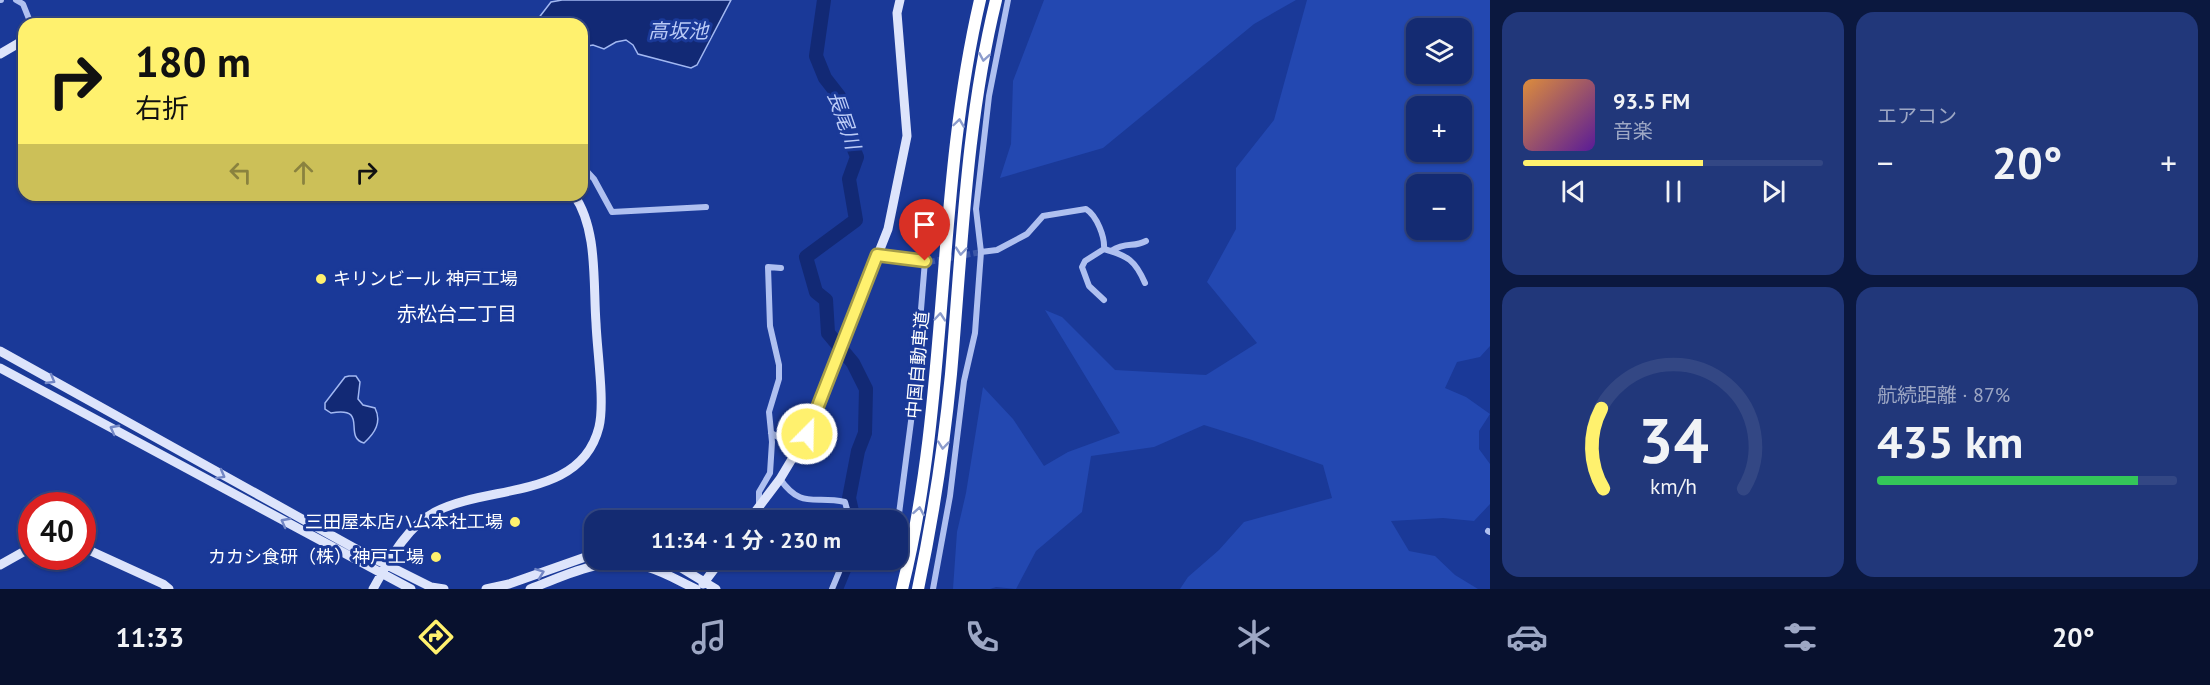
<!DOCTYPE html>
<html lang="ja">
<head>
<meta charset="utf-8">
<style>
  :root { --surface:#142b72; --page:#21377a; --text:#f1f3f6; --muted:#9da7c4; --line:#334784; --accent:#fff16e }
  body { margin:0; font-family:"PT Sans","Noto Sans JP",sans-serif; background:var(--page); color:var(--text); height:100vh; display:flex; flex-direction:column; font-size:22px; white-space:nowrap }
  * { box-sizing:border-box; margin:0 }
  p { font-size:20px; color:var(--muted) }
  .icon { flex:none; width:33px; height:33px; fill:none; stroke:currentColor; stroke-width:2; stroke-linecap:round; stroke-linejoin:round }
  .map { position:relative; flex:1; overflow:hidden }
  .panel { display:flex; flex-direction:column; gap:12px; padding:12px; background:#0b183f; width:720px }
  .panel>* { flex:none }
  .guide { position:absolute; left:18px; top:18px; width:570px; height:183px; border-radius:18px; box-shadow:0 2px 4px #0004,0 0 0 2px var(--line); background:#fff16e; color:#111; overflow:hidden }
  .fabs { position:absolute; left:1406px; top:18px; display:grid; gap:12px }
  .fabs a { display:grid; place-items:center; width:66px; height:66px; border-radius:12px; background:var(--surface); box-shadow:0 2px 4px #0004,0 0 0 2px var(--line); font-size:30px }
  .speed { position:absolute; left:18px; top:492px; display:flex; gap:12px; font-size:30px; font-weight:700; text-align:center }
  .speed>* { display:grid; place-content:center; width:78px; height:78px; border-radius:50%; background:var(--surface); box-shadow:0 2px 4px #0004,0 0 0 2px var(--line); line-height:1 }
  .speed .limit { border:9px solid #d22; background:#fff; color:#111 }
  .pin { position:absolute; display:grid; place-items:center; width:51px; height:51px; color:#fff; margin:-62px -26px; border-radius:50% 50% 50% 0; rotate:-45deg; box-shadow:0 0 6px #0007 }
  .pin .icon { rotate:45deg }
  .me { position:absolute; width:66px; margin:-33px; rotate:23deg; stroke-linejoin:round; filter:drop-shadow(0 0 4px #0008) }
  .turn { display:flex; align-items:center; gap:21px; height:126px; padding:0 18px; font-size:27px }
  .turn .icon { width:78px; height:78px; stroke-width:2.5 }
  .turn b { display:block; font-size:42px; line-height:51px }
  .lanes { display:flex; align-items:center; height:57px; padding:0 18px; background:#0003; justify-content:center; gap:30px; direction:ltr }
  .lanes .off { opacity:.35 }
  .big { font-size:45px; font-weight:700; line-height:1.1 }
  .panel .widget { flex:1; display:flex; flex-direction:column; justify-content:center; gap:9px; min-width:0; padding:0 21px; border-radius:18px; background:var(--page) }
  .panel .dial { align-items:center; gap:0 }
  .dial svg { height:156px; overflow:visible; fill:none; stroke:var(--line); stroke-width:7; stroke-linecap:round; text-anchor:middle }
  .dial text { fill:var(--text); stroke:none }
  .song { display:flex; align-items:center; gap:18px }
  .cover { width:72px; height:72px; border-radius:9px; background:linear-gradient(135deg,hsl(30 70% 55%),hsl(270 70% 35%)) }
  .played { height:6px; border-radius:3px; background:linear-gradient(90deg,var(--accent) 60%,var(--line) 60%) }
  .keys { display:flex; justify-content:space-around; direction:ltr }
  .heat { display:flex; justify-content:space-between; align-items:center; font-size:33px; direction:ltr }
  .charge { height:9px; border-radius:4px; background:linear-gradient(90deg,#34c759 87%,var(--line) 0) }
  .panel .tiles { flex:1; display:grid; gap:12px; grid-template-columns:repeat(2,1fr) }
  .trip { position:absolute; left:584px; top:510px; width:324px; height:60px; border-radius:18px; background:var(--surface); box-shadow:0 2px 4px #0004,0 0 0 2px var(--line); font-weight:700; line-height:60px; text-align:center }
  .tabs { display:flex; height:96px; justify-content:space-around; align-items:center; background:#08112e; color:var(--muted) }
  .tabs .icon { width:42px; height:42px }
  .tabs .current { color:var(--accent) }
  .tabs b { font-size:27px; color:var(--text) }
  main { display:flex; flex:1; min-height:0 }
  .map>svg:first-child { display:block }
</style>
</head>
<body>
<main>
<div class="map">
<svg width="1490" height="589" viewBox="0 0 1490 589">
  <rect width="100%" height="100%" fill="#1a3998"/>
  <!-- green -->
  <path fill="#2348b1" fill-rule="evenodd" d="M1044,0H1296L1254,24L1103,148L1000,178L1011,144L1013,81Z
    M1307,0H1490V346L1480,357L1457,362L1445,388L1466,397L1490,414L1479,431V449L1490,464V504L1474,521L1443,518L1391,521L1409,551L1435,556L1455,575L1478,589H1180L1188,577L1219,550L1244,522L1332,498L1323,465L1252,440L1204,425L1154,447L1091,456L1082,512L1036,551L1016,589L996,587L990,589H953L957,532L966,493L983,387L1013,419L1044,466L1068,452L1120,433L1045,310L1062,317L1115,370L1206,375L1257,343L1207,282L1236,229V168L1274,120ZM1416,28H1461V74H1416ZM1416,106H1461V152H1416ZM1416,184H1461V230H1416Z"/>
  <!-- water -->
  <path fill="#122975" stroke="#a2b8f2" stroke-width="1.5" d="M562,0H731L697,65L691,68L638,54L633,45L626,40L616,42L604,49L593,45L582,47V24H534L551,2Z
    M349,376H356L360,382L358,399L363,405L375,408C382,422 375,433 364,443C342,437 370,406 331,413L325,409V403L345,377Z"/>
  <g fill="none" stroke-linecap="round" stroke-linejoin="round">
    <!-- river -->
    <path stroke="#122975" stroke-width="14" d="M824,0L816,56L825,78L839,96L843,105L847,132L857,157L849,179L856,220L806,257L816,292L826,300L828,333L853,363L866,389L865,433L858,451L849,498L854,520
      M836,589L848,560"/>
    <!-- street-tunnel -->
    <path stroke="#3c57a7" stroke-width="6" stroke-dasharray="6 3" stroke-linecap="butt" d="M929,262L981,252"/>
    <!-- street -->
    <path stroke="#afc0f0" stroke-width="6" d="M0,0H1
      M16,0L23,4L31,24
      M582,166L594,179L612,212L706,207
      M1104,249C1128,256 1135,260 1145,283
      M1111,251C1127,241 1133,248 1146,241
      M981,252L997,250L1027,234L1043,216L1086,209C1097,216 1105,237 1104,249L1085,261L1082,267L1089,286L1104,300
      M877,255L927,261
      M771,433L799,448
      M780,479C802,510 814,495 845,502L850,520
      M759,507V492L770,473L772,442L769,412L779,379V365L770,326L768,267L781,268
      M897,529L913,406L925,261
      M1488,531L1490,532
      M889,568L891,560
      M832,589L844,560
      M933,589L950,496L964,381L975,333L981,252L976,209L989,96L1008,0"/>
    <!-- secondary -->
    <path stroke="#dde4fb" stroke-width="9" d="M0,54L24,40
      M0,351L365,554L431,587L444,589
      M0,368L411,589
      M749,520L780,479L807,434L888,229L907,136L897,13L900,0
      M82,547L163,584L169,589
      M664,560L678,566L716,589
      M0,565L32,547
      M703,584L721,560
      M373,589C389,561 405,528 435,512C488,484 581,500 599,427C605,402 597,351 596,323C593,283 598,229 574,195
      M486,589L509,584L594,554
      M530,589C572,573 605,554 650,568C666,573 681,582 696,589"/>
    <!-- highway -->
    <path stroke="#fff" stroke-width="12" d="M902,589C950,396 935,193 980,0
      M918,589C933,518 944,446 951,374C962,249 966,122 996,0"/>
  </g>
  <!-- one-way arrows -->
  <defs><path id="oneway-chevron" d="M-2-3.5L2.5 0L-2 3.5" fill="none" stroke-width="1.6" stroke-linecap="round" stroke-linejoin="round" transform="scale(1.5)"/></defs>
  <g stroke="#8c9ccc">
    <use href="#oneway-chevron" transform="translate(984 57) rotate(100)"/>
    <use href="#oneway-chevron" transform="translate(959 123) rotate(-82)"/>
    <use href="#oneway-chevron" transform="translate(961 251) rotate(95)"/>
    <use href="#oneway-chevron" transform="translate(940 317) rotate(-85)"/>
    <use href="#oneway-chevron" transform="translate(943 445) rotate(96)"/>
    <use href="#oneway-chevron" transform="translate(919 511) rotate(-80)"/>
  </g>
  <g stroke="#7286c5">
    <use href="#oneway-chevron" transform="translate(51 380) rotate(30)"/>
    <use href="#oneway-chevron" transform="translate(114 429) rotate(-152)"/>
    <use href="#oneway-chevron" transform="translate(221 475) rotate(29)"/>
    <use href="#oneway-chevron" transform="translate(285 522) rotate(-152)"/>
    <use href="#oneway-chevron" transform="translate(540 573) rotate(-20)"/>
  </g>
  <g fill="none" stroke-linecap="round" stroke-linejoin="round">
    <!-- route casing -->
    <g stroke="#a69d48" stroke-width="15">
      <path id="route" d="M807,434L877,255L925,261"/>
    </g>
    <!-- route -->
    <use href="#route" stroke="#fff16e" stroke-width="10"/>
  </g>
  <!-- markers -->
  <g fill="#fff16e" stroke="#1a3998" stroke-width="2">
    <circle cx="321" cy="279" r="6"/>
    <circle cx="515" cy="522" r="6"/>
    <circle cx="436" cy="557" r="6"/>
  </g>
  <g text-anchor="middle" stroke-width="6" stroke-linejoin="round" paint-order="stroke">
    <!-- poi labels -->
    <g font-size="18" fill="#fff" stroke="#1a3998" text-anchor="end">
      <text x="333" y="285" text-anchor="start">キリンビール 神戸工場</text>
      <text x="503" y="528">三田屋本店ハム本社工場</text>
      <text x="424" y="563">カカシ食研（株）神戸工場</text>
    </g>
    <!-- street labels -->
    <g font-size="18" fill="#fff" stroke="#1a3998">
      <text transform="translate(918 365) rotate(-85)" y="6">中国自動車道</text>
    </g>
    <!-- water labels -->
    <g font-size="20" font-style="italic" fill="#bbcbf7" stroke="#1a3998">
      <text x="678" y="38">高坂池</text>
      <text transform="translate(844 120) rotate(71)" y="7">長尾川</text>
    </g>
    <!-- neighbourhood labels -->
    <g font-size="20" fill="#fff" stroke="#1a3998">
      <text x="457" y="321">赤松台二丁目</text>
    </g>
  </g>
</svg>
<div class="fabs">
<a><svg class="icon" aria-label="layers" viewBox="0 0 24 24"><path d="M12 4l9 5-9 5-9-5zM3 14l9 5 9-5"/></svg></a>
<a>+</a>
<a>−</a>
</div>
<div class="speed"><div class="limit">40</div></div>
<div class="pin" style="left:925px;top:261px;background:#d93025"><svg class="icon" aria-label="arrive" viewBox="0 0 24 24"><path d="M6 21V4h12l-3 4 3 4H6"/></svg></div>
<svg class="me" style="left:807px;top:434px" viewBox="-20 -20 40 40"><circle r="17" fill="#fff16e" stroke="#fff" stroke-width="3"/><path d="M0-11L8 9 0 5-8 9z" fill="#fff"/></svg>
<div class="trip">11:34 · 1 分 · 230 m</div>
<div class="guide">
<div class="turn"><svg class="icon" aria-label="right" viewBox="0 0 24 24"><path d="M7 20v-9h11M14 6l5 5-5 5"/></svg><div><b>180 m</b>右折</div></div>
<div class="lanes"><svg class="icon off" aria-label="left" viewBox="0 0 24 24"><path d="M17 20v-9H6M10 6l-5 5 5 5"/></svg><svg class="icon off" aria-label="ahead" viewBox="0 0 24 24"><path d="M12 20V5M6 11l6-6 6 6"/></svg><svg class="icon" aria-label="right" viewBox="0 0 24 24"><path d="M7 20v-9h11M14 6l5 5-5 5"/></svg></div>
</div>
</div>
<section class="panel">
<div class="tiles">
<div class="widget">
<div class="song"><i class="cover"></i><div><b>93.5 FM</b><p>音楽</p></div></div>
<div class="played"></div>
<div class="keys"><svg class="icon" aria-label="previous" viewBox="0 0 24 24"><path d="M18 5L8 12l10 7zM5 5v14"/></svg><svg class="icon" aria-label="pause" viewBox="0 0 24 24"><path d="M8 5v14M16 5v14"/></svg><svg class="icon" aria-label="next" viewBox="0 0 24 24"><path d="M6 5l10 7-10 7zM19 5v14"/></svg></div>
</div>
<div class="widget"><p>エアコン</p>
<div class="heat"><a>−</a><b class="big">20°</b><a>+</a></div>
</div>
<div class="widget dial"><svg viewBox="0 0 100 80">
<path d="M14 69A42 42 0 1 1 86 69"/>
<path d="M14 69A42 42 0 0 1 13 28" stroke="#fff16e"/>
<text x="50" y="56" font-size="32" font-weight="700">34</text>
<text x="50" y="72" font-size="11">km/h</text>
</svg></div>
<div class="widget"><p>航続距離 · 87%</p><b class="big">435 km</b><div class="charge"></div></div>
</div>
</section>
</main>
<nav class="tabs">
<b>11:33</b>
<svg class="icon current" aria-label="directions" viewBox="0 0 24 24"><path d="M12 3l9 9-9 9-9-9zM9 14v-3h6M13 9l2 2-2 2"/></svg>
<svg class="icon" aria-label="music" viewBox="0 0 24 24"><path d="M9 18V5l10-2v13"/><circle cx="6" cy="18" r="3"/><circle cx="16" cy="16" r="3"/></svg>
<svg class="icon" aria-label="phone" viewBox="0 0 24 24"><path d="M5 4h4l2 5-3 2q2 4 5 5l2-3 5 2v4C11 20 4 13 5 4z"/></svg>
<svg class="icon" aria-label="climate" viewBox="0 0 24 24"><path d="M12 3v18M4 7l16 10M4 17L20 7"/></svg>
<svg class="icon" aria-label="car" viewBox="0 0 24 24"><path d="M5 17H2v-5l4-1 3-4h7l3 4 3 1v5h-3M9 17h6M6 11h13"/><circle cx="7" cy="17" r="2"/><circle cx="17" cy="17" r="2"/></svg>
<svg class="icon" aria-label="filters" viewBox="0 0 24 24"><path d="M4 7h16M4 17h16"/><circle cx="9" cy="7" r="2"/><circle cx="15" cy="17" r="2"/></svg>
<b>20°</b>
</nav>
</body>
</html>
